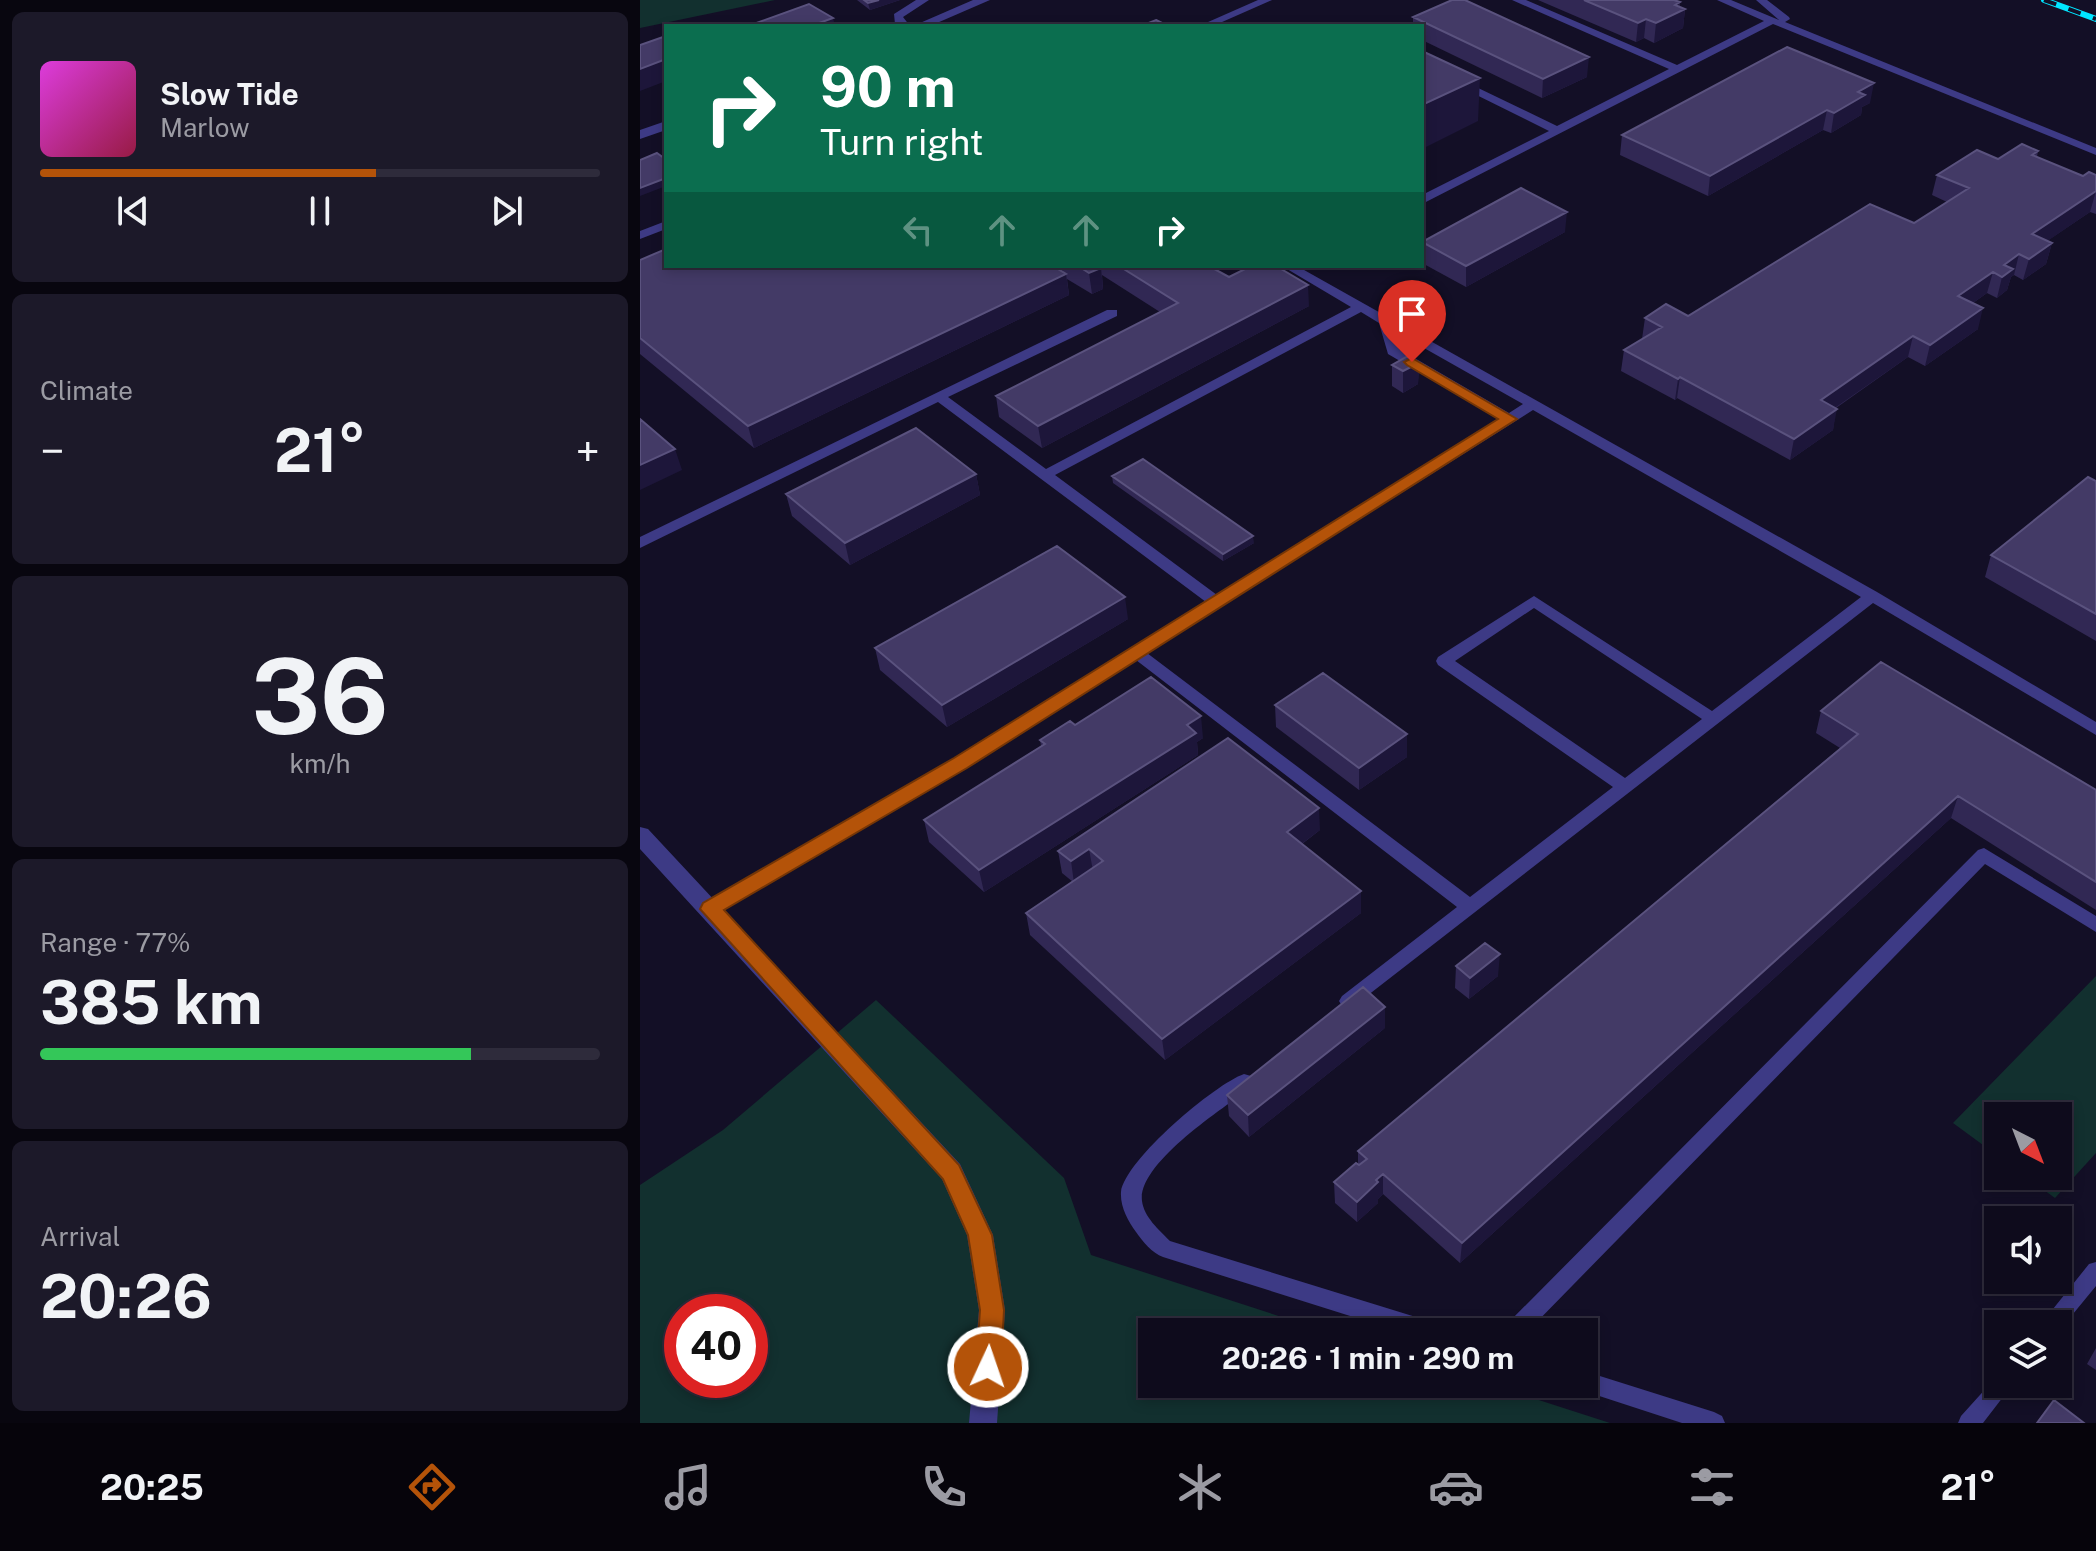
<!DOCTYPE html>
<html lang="en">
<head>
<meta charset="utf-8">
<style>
  :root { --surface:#0e0b1c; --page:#1c1929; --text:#f1f3f6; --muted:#9b9ba3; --line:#2e2b3b; --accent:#b45309 }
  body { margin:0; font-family:"Public Sans",sans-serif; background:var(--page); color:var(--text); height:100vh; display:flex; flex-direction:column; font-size:30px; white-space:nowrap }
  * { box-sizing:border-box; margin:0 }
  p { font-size:26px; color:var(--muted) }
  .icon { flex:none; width:44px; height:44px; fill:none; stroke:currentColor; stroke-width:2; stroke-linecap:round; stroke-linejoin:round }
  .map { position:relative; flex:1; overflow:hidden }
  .sheet { display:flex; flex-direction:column; gap:12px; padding:12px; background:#08060f; width:640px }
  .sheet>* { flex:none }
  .top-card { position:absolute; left:24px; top:24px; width:760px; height:244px; border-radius:0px; box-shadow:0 4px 12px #0003,0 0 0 2px var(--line); background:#0b6e4f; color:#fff; overflow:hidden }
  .needle { width:52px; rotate:138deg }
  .fabs { position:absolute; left:1344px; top:1102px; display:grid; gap:16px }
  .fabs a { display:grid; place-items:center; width:88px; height:88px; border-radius:0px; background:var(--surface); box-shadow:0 4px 12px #0003,0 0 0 2px var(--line); font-size:40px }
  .speed { position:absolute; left:24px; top:1294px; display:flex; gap:16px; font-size:40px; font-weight:700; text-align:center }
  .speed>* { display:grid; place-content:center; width:104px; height:104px; border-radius:50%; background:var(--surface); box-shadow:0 4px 12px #0003,0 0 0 2px var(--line); line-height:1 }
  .speed .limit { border:12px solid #d22; background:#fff; color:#111 }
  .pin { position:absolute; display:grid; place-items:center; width:68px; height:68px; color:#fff; margin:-82px -34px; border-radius:50% 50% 50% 0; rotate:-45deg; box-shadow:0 0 8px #0007 }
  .pin .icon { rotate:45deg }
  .me { position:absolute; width:88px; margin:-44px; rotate:3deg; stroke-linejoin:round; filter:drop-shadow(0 0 6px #0008) }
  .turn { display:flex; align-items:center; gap:28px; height:168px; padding:0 24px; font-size:36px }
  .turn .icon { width:104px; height:104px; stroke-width:2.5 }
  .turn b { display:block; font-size:56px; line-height:68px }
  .lanes { display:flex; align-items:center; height:76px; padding:0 24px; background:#0003; justify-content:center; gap:40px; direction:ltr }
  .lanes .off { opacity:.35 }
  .big { font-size:60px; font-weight:700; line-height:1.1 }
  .sheet .card { flex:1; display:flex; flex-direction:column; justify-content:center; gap:12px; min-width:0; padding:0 28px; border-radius:12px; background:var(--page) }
  .sheet .dial { align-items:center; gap:0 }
  .dial b { font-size:104px; line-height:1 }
  .song { display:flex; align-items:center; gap:24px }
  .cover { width:96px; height:96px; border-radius:12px; background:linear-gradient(135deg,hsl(300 70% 55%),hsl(340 70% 35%)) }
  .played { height:8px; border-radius:4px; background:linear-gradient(90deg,var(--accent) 60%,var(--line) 60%) }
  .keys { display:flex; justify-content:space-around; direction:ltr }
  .heat { display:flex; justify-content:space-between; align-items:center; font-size:44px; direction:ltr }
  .charge { height:12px; border-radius:6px; background:linear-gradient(90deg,#34c759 77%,var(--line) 0) }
  .trip { position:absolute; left:498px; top:1318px; width:460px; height:80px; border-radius:0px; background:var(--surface); box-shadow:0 4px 12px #0003,0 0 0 2px var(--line); font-weight:700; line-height:80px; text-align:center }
  .dock { display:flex; height:128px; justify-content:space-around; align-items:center; background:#06040b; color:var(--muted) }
  .dock .icon { width:56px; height:56px }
  .dock .selected { color:var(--accent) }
  .dock b { font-size:36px; color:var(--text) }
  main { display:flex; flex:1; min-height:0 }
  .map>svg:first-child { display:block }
</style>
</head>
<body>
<main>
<section class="sheet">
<div class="card">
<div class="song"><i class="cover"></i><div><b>Slow Tide</b><p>Marlow</p></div></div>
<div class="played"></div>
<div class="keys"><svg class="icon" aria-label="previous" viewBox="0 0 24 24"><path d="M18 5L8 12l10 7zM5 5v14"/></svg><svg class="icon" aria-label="pause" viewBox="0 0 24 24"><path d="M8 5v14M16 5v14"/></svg><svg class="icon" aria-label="next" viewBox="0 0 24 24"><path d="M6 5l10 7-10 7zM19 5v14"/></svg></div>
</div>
<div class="card"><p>Climate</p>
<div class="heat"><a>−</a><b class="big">21°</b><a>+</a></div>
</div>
<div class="card dial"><b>36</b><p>km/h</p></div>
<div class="card"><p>Range · 77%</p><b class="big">385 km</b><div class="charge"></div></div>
<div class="card"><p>Arrival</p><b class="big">20:26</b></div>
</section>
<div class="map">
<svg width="1456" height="1423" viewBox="0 0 1456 1423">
  <rect width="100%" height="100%" fill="#130f26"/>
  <!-- green -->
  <path fill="#12302f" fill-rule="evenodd" d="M0,0H135L0,28Z
    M1456,976V1153L1415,1198L1385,1176H1418V1116H1358V1156L1313,1123Z
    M236,1000L424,1178L451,1255L688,1332H512V1384H849L970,1423H0V1185L83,1130ZM42,1312H110V1380H42Z"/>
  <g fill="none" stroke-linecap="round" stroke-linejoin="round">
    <!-- service -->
    <path fill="#3d3a85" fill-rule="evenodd" d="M276,0H289L263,17L270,26L255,24L254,14Z
      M618,0H632L573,26H559Z
      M872,0H886L1037,65L1124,21L1077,0H1091L1139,20L1116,0H1127L1149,17L1150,19L1145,22L1456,148V155L1133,24L782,204V195L909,131L782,68V61L917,126L1029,69Z
      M26,221V229L0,239V231Z
      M642,266H657L1237,592L1456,722V735L1233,603L714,1006L708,1008L702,1006L699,1001L702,996L817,907L496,660L326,767L76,914L70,916L64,914L61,909L64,904L314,759L566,602L298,402L0,548V537L467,310H477V316L308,397L406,469L711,307ZM721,312L739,323L748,354L859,419L577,595L415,475ZM754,331L883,404L869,413L759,349ZM893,410L1221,597L1072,711L894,596L798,657L796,661L798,665L973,787L830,897L507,653ZM894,608L1062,719L985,778L815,661Z
      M1344,848L1456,916V932L1345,864L887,1332H862L866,1325L1338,850Z
      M604,1074L611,1076L614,1082L611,1088C583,1108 497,1164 502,1201C504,1217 519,1230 530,1241L792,1322L799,1325L803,1332H761L523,1257C512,1253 503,1242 496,1232C488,1221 480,1207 481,1192C485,1160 575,1084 604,1074Z
      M1456,1262V1286L1419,1331L1418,1324H1401L1449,1264Z
      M944,1371L1074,1412L1082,1416L1085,1423H1042L944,1391L936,1388L935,1384H944Z
      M1358,1375V1384H1373L1343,1423H1318L1321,1416Z"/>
    <!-- minor -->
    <path fill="#3d3a85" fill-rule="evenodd" d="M333,0H350L290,26H273Z
      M26,121V130L0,139V130Z"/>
    <!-- tertiary -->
    <path fill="#3d3a85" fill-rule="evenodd" d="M0,827L8,829L320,1164L353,1235L365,1310L357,1423H329L339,1310L327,1235L302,1179L0,849Z"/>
    <!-- rail casing -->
    <g stroke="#00e5ff" stroke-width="6">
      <path id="rail" d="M1404,0L1456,19"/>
    </g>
    <!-- rail -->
    <use href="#rail" stroke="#130f26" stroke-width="4" stroke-dasharray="13" stroke-linecap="butt"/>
  </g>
  <!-- wall -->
  <path fill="#312854" d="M217,0H260L230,10Z
    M898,0H1034L1040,2V7L1045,9L1043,28L1014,43L1004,38L996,42Z
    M773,17L947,77L902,98L782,40V26H773Z
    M1230,103L1222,107L1221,115L1191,133L1183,130L1068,196L980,155L982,135Z
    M1398,151L1397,157L1443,176L1456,175V214L1450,212L1407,241L1412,243L1406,264L1383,280L1374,275L1371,277L1367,290L1357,298L1347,293L1333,303L1338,329L1285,366L1268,357L1196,408L1193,430L1150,460L1037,398L1035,400L981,371L984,350L1002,339L1005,318L1048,316L1274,223L1307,202L1292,195L1297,175L1358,159Z
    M925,232L826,287L782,263V241Z
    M0,260L26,266H569L589,277L669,306L402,448L359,417L356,396L520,312L462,275L463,289L452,294L427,279L429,295L114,448L0,354Z
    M779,363L778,384L763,393L752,386V365Z
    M336,474L340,495L210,565L152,516L146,494Z
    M472,476L614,543L583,561L473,483Z
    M1456,481V641L1345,577L1351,555Z
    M488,619L307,727L240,670L235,648Z
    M635,705L767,757L719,790L636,727Z
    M1181,711L1456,790V910L1311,818L820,1263L743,1194L738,1199V1203L717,1222L695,1203L694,1182L718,1165V1151L1200,748L1176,733Z
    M435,725L563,738L557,742L558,755L344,892L289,842L284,820L401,746L400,740Z
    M680,830L662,844L721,913L525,1060L390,935L386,913L433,882L422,873L418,851Z
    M816,966L858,976L829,999L815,988Z
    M745,1028L609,1137L589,1116L587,1095Z
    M1456,1348V1370L1447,1364Z"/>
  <!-- shaded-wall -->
  <path fill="#1d163a" d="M239,0H260L230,10L228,3Z
    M1040,2L1039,12L1045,9L1043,28L1014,43L1016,23L1035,5Z
    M193,18L195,26H171Z
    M1006,19L1004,38L996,42L998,23Z
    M949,57L947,77L902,98L903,79Z
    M26,59V81L0,91V69Z
    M840,78L838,121L782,149V105Z
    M1234,83L1230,103L1222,107L1221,115L1191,133L1194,113L1218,92Z
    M1187,110L1183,130L1068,196L1070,176Z
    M26,178V186L0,196V188Z
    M1456,191L1450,212L1387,255L1392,234Z
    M927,212L925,232L826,287V266Z
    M1412,243L1406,264L1383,280L1389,259Z
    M1379,254L1374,275L1371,277L1367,290L1357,298L1362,277L1364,265Z
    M408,266H422L423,275L426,274L429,295L114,448L108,426Z
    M461,268L463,289L452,294L449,273Z
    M1353,272L1347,293L1313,317L1318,296Z
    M668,285L669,306L402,448L398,426Z
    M1343,308L1338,329L1285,366L1290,345Z
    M1273,336L1268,357L1176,421L1181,400Z
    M779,363L778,384L763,393V371Z
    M1040,377L1037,398L1035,400L1038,379Z
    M1197,409L1193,430L1150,460L1154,439Z
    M35,449L42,470L0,490V465Z
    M336,474L340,495L210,565L205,543Z
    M613,536L614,543L583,561V554Z
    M485,597L488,619L307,727L302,705Z
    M561,716L563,738L557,742L558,755L344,892L339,870Z
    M767,734V757L719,790V768Z
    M1318,796L1311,818L820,1263L822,1243Z
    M679,808L680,830L648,854L647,832Z
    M449,849L453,871L434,883L431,861Z
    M721,891V913L525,1060L522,1039Z
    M860,954L858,976L829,999L830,978Z
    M745,1007V1028L609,1137L608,1115Z
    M743,1174V1194L738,1199V1203L717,1222V1202Z"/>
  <!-- building -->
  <path fill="#433a66" stroke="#5a527e" stroke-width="2" d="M224,0H239L228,3Z
    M812,0H825L949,57L903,79L773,17Z
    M944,0H1034L1040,2L1035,5L1045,9L1016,23L1006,19L998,23Z
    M169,4L193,18L171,26H108Z
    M516,20L528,26H501Z
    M26,36V59L0,69V45Z
    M1147,47L1234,83L1218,92L1225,95L1194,113L1187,110L1070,176L982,135Z
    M782,51L840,78L782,105Z
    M1382,144L1398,151L1392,155L1443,176L1449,172L1456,175V191L1392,234L1412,243L1389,259L1379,254L1364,265L1373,269L1362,277L1353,272L1318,296L1343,308L1290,345L1273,336L1181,400L1197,409L1154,439L1040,377L1038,379L984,350L1022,327L1005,318L1026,304L1048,316L1230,204L1274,223L1329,188L1297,175L1337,150L1358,159Z
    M17,153L24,158L26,157V178L0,188V160Z
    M881,188L927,212L826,266L782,242Z
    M26,249V266H413L426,274L108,426L0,338V260Z
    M438,266H458L461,268L449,273Z
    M479,266H569L589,277L611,266H636L668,285L398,426L356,396L538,303Z
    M768,356L779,363L763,371L752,365Z
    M0,419L35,449L0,465Z
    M276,428L336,474L205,543L146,494Z
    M503,459L613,536L583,554L472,476Z
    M1448,477L1456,481V614L1351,555Z
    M417,546L485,597L302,705L235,648Z
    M1241,662L1456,790V882L1318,796L822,1243L743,1174L736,1180L738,1182L717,1202L694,1182L716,1163L719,1165L727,1159L718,1151L1218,734L1181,711Z
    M683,673L767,734L719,768L635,705Z
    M511,677L561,716L547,725L556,733L339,870L284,820L405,744L400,740L430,721L435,725Z
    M588,738L679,808L647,832L721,891L522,1039L386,913L463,861L449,849L431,861L418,851Z
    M845,943L860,954L830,978L816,966Z
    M723,987L745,1007L608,1115L587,1095Z
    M1414,1400L1444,1423H1397Z"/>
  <!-- route -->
  <path fill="#b45309" stroke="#753606" stroke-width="2" d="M772,358L877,419L327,768L84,910L319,1165L352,1235L364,1310L361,1367L357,1375L348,1378L340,1375L336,1367L340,1310L328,1235L303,1179L60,909L63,903L314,758L858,419L767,365L764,362Z"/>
</svg>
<div class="fabs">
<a><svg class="needle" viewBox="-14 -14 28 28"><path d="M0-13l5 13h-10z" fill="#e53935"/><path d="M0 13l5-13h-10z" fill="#9b9ba3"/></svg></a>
<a><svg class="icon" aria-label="sound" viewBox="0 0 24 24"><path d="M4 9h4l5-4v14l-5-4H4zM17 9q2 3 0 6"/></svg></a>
<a><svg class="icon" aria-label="layers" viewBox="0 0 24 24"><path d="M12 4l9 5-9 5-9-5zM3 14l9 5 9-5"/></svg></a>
</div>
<div class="speed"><div class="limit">40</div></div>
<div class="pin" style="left:772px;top:362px;background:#d93025"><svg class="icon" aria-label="arrive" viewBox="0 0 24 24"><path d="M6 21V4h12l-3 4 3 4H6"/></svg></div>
<svg class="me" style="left:348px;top:1367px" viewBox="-20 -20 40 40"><circle r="17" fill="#b45309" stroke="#fff" stroke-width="3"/><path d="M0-11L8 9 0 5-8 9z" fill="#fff"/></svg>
<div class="trip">20:26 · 1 min · 290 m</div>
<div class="top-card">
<div class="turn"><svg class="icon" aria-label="right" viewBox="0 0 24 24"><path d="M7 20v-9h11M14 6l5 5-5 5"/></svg><div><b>90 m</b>Turn right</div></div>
<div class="lanes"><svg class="icon off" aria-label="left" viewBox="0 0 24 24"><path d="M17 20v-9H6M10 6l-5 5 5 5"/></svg><svg class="icon off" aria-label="ahead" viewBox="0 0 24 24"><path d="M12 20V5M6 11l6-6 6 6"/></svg><svg class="icon off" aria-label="ahead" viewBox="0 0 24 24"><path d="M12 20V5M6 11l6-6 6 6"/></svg><svg class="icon" aria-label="right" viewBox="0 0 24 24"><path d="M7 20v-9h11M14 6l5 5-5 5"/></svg></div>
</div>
</div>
</main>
<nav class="dock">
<b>20:25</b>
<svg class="icon selected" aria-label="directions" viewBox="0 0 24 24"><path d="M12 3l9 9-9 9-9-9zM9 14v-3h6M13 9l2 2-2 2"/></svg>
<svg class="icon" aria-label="music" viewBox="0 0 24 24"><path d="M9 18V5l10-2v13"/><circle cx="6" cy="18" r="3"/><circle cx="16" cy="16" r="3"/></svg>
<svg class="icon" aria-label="phone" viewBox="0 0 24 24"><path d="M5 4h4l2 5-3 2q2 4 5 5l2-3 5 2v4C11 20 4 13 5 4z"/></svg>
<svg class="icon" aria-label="climate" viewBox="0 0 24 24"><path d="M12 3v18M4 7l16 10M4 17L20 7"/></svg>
<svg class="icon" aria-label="car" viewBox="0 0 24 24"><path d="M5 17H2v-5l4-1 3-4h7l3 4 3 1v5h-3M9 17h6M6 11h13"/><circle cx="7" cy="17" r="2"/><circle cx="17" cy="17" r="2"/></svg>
<svg class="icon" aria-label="filters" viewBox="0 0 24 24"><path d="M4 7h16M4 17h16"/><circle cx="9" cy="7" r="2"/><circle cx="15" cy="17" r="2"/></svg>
<b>21°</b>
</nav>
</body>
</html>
